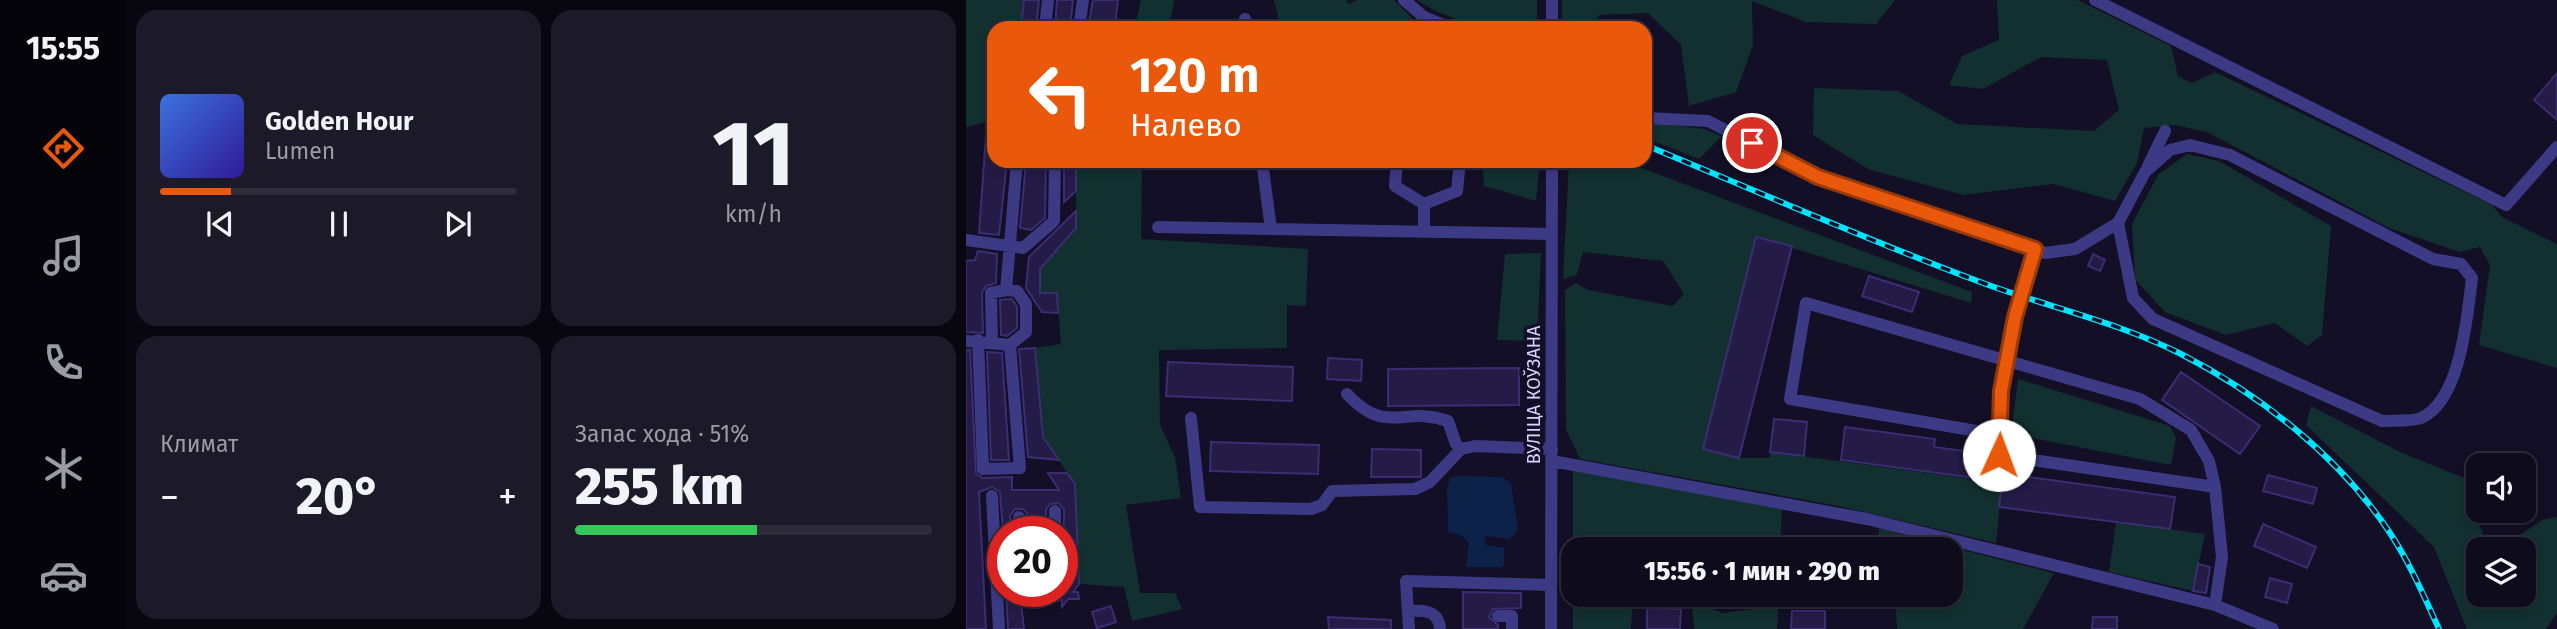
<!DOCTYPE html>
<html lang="ru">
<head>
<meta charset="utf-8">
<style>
  :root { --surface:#0e0b1c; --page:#1c1929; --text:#f1f3f6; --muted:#9b9ba3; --line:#2e2b3b; --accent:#ea580c }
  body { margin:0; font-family:"Fira Sans",sans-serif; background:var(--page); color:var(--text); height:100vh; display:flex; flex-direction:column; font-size:26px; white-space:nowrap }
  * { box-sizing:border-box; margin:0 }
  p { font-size:23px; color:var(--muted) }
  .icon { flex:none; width:38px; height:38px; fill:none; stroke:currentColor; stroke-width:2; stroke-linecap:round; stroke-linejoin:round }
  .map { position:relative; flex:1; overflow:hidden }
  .drawer { display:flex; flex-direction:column; gap:10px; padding:10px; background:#08060f; width:840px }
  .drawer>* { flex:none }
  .hud { position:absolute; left:21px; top:21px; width:665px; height:147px; border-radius:21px; box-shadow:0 4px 10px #0003,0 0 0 2px var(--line); background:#ea580c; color:#fff; overflow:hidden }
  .buttons { position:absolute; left:1500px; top:453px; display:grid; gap:14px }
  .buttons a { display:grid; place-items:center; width:70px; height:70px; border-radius:14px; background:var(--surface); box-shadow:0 4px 10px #0003,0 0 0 2px var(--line); font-size:35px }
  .speed { position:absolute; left:21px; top:516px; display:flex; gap:14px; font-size:35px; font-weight:700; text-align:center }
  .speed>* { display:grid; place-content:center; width:91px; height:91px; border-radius:50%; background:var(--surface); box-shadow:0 4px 10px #0003,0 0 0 2px var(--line); line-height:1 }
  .speed .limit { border:10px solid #d22; background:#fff; color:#111 }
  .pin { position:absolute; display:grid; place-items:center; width:60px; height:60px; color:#fff; margin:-30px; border:4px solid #fff; border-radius:50%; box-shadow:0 2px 7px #0007 }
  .me { position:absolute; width:77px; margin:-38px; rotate:2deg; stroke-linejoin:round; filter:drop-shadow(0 0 5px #0008) }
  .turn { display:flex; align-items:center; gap:24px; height:147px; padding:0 28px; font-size:32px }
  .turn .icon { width:91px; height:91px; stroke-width:2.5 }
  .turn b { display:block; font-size:49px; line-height:60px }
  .big { font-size:52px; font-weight:800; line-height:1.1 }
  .drawer .tile { flex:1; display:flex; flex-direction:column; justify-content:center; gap:10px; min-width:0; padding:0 24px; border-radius:21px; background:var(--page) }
  .drawer .dial { align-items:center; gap:0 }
  .dial b { font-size:91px; line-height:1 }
  .song { display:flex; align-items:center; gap:21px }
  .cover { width:84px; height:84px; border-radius:10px; background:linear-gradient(135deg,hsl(220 70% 55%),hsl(250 70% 35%)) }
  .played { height:7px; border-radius:4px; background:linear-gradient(90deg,var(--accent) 20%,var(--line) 20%) }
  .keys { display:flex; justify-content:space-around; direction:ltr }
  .heat { display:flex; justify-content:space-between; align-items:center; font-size:38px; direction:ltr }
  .charge { height:10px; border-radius:5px; background:linear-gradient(90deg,#34c759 51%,var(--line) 0) }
  .drawer .tiles { flex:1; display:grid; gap:10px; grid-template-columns:repeat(2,1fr) }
  .trip { position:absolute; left:595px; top:537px; width:402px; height:70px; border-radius:21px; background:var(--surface); box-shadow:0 4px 10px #0003,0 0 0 2px var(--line); font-weight:800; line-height:70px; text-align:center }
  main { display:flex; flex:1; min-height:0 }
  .tabs { display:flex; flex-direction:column; width:126px; justify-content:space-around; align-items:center; background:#06040b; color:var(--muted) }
  .tabs .icon { width:49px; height:49px }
  .tabs .on { color:var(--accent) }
  .tabs b { font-size:32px; color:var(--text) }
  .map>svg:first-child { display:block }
</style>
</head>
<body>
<main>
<nav class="tabs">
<b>15:55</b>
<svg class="icon on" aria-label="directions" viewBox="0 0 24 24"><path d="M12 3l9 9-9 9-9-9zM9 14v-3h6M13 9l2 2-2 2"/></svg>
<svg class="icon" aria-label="music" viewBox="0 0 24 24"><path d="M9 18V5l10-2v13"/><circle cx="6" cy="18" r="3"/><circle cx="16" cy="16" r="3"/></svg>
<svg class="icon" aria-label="phone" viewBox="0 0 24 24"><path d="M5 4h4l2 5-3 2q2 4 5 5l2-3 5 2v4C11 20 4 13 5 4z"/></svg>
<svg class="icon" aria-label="climate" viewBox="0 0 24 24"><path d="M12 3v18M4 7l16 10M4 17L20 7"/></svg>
<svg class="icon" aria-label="car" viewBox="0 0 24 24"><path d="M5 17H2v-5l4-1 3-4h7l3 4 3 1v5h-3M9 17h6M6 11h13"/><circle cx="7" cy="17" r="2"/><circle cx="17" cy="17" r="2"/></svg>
</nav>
<section class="drawer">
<div class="tiles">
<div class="tile">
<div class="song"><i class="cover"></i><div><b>Golden Hour</b><p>Lumen</p></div></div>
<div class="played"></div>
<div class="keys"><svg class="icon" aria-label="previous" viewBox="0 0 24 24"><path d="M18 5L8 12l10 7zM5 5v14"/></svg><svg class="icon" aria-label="pause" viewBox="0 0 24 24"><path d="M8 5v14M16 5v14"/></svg><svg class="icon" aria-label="next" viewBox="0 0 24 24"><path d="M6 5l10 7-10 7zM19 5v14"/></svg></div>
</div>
<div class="tile dial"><b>11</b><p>km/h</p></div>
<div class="tile"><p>Климат</p>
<div class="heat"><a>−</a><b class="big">20°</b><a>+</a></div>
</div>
<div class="tile"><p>Запас хода · 51%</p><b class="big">255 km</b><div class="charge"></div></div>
</div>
</section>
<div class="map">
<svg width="1591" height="629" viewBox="0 0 1591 629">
  <rect width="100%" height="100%" fill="#130f26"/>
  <!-- green -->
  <path fill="#12302f" d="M0,0H58L55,28H28V120L0,127Z
    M175,0H208L203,28H169Z
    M308,0H380L383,4L391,0H428L452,24L463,28H315Z
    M452,0H571V20C544,39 477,20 452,0Z
    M596,0H929L910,24L840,22L786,1L787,45L770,92L723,106L715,45L682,13L633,15L624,28H596Z
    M1031,0H1112L1205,46L1212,76L1226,83L1249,72L1526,205L1536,217L1591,244V368L1513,345L1524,265L1514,247L1494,252L1423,228L1241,132L1209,125L1178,128L1171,163L1149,201L1087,184L997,195L902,169L847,135L848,88L932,91L991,124L1128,131L1153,110L1141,60L1075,57L1017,89L983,85L996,56L1033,40Z
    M680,122L738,129L756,136L733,159L679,138Z
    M1221,154L1253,161L1365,226L1356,335L1341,346L1309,323L1260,335L1199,312L1169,279L1166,224L1192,175Z
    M110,161H176L175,239L342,249L340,306L321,305V348L193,350L194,425L209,457L215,498L160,505L174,593H209L216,609L166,621L158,587L113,584L109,484L77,437L69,348L95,344L91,293H74V269L110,228Z
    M516,161H574L570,201L518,186Z
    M603,161H657L1006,292L1005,303L791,237L737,449L773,458H804V452L1036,483L1030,543L873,506L614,459L600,430L599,290L610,283L622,290L707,306L718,294L697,261L617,252L611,275L597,279Z
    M575,253L571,341L531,340L539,254Z
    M1052,379L1204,426L1210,438L1205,465L1045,434Z
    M1345,406L1436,453L1508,482L1509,514L1523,549L1512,550V595H1558V550L1547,549L1544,542L1576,520L1591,517V613L1580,629H1501L1468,547L1340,425Z
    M607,471L816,508L814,549L607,550V595H667L665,629H607Z
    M1150,522L1239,534L1227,591L1143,572Z
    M913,528L927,532L1088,573L1057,629H931L929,595H985V550L912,549Z
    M796,595H813L811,629H728L726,601L757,613L794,608Z"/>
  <!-- water -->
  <path fill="#0c2248" d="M495,476L536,477L545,483L552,531L543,539L520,536L518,541L521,546L538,547V565L535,567H500L503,543L495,535L482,532L481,489L484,478Z"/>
  <!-- building -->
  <path fill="#241b47" stroke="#3b2d73" stroke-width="2" d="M58,0H73L70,28H55Z
    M91,0H107L104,28H89Z
    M127,0H152L149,24L135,21L133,28H122Z
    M1591,73V120L1568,100Z
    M21,121H28V161H41L33,235L13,233Z
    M60,161H80L79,218L65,230L54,228Z
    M98,161H110V191L98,202Z
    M110,211V228L74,269V293H91L92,313L76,312L60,288L63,257Z
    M790,237L826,246L773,458L737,449Z
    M12,251L31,254L30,283L20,286L16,293L17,333L0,332V261L9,260Z
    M1127,254L1139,260L1134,271L1122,266Z
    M903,276L953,292L946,312L896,296Z
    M46,299L51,307V328L41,336L35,335L34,300Z
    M69,348L77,437L93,460L62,457L53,349Z
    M0,350H4L10,474L17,478L46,477V490H93L82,473H101L109,484L113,584L107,592H112L113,599H102L96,607V600L55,603L58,629H42L40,592H96L98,510L93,503L84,504L80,510V532H62L61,513L57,509H49L44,516V532H37L34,492L26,487L13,492L20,629H0Z
    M21,352L36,353L43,460H25Z
    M362,358L396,360L395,381L361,379Z
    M202,362L327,367L326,401L200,396Z
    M553,368V405L422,406V369Z
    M1215,372L1294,426L1274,454L1196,400Z
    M808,419L841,422L838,456L804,452Z
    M879,427L969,439L968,447L1020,454L1016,479L875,460Z
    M245,442L353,445L352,474L244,471Z
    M406,449L455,450V477H405Z
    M1302,475L1351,488L1347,504L1297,491Z
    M1055,476L1209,497L1204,529L1033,507L1036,483L1053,485Z
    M1297,524L1350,547L1341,568L1288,546Z
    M1232,564L1244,567L1240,593L1227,591Z
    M1304,578L1326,584L1321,603L1299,597Z
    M497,592L555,593V608L527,609L523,617L532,625V629H497Z
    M145,606L150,622L131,628L126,612Z
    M681,608L715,609L714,629H681Z
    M826,611H859V629H825Z
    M362,617L425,620V629H363Z
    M1127,617H1151V629H1126Z"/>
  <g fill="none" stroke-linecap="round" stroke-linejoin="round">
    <!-- minor -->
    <path stroke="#3d3a85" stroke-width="12" d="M438,0L458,17L485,28
      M586,0V28
      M1129,0L1540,205L1591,147
      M279,19L280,28
      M79,28L82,0
      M113,28L117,0
      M679,118L742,121L852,177L1079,253L1109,249L1152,223L1179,172L1204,150L1224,145L1264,155L1467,259L1495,264L1506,278C1501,317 1495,400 1455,418C1445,422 1427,420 1416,421L1187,319L1167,298L1152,223
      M296,161L305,229
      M431,161L429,186L458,204
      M1182,166L1199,131
      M458,204L491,191L494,161
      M192,227L586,234
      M458,232V204
      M0,240L57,248L88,221L89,161
      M1069,249L1049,317L1035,391L1033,455L1249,487L1256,557L1249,605
      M40,290L51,291L60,304V332L44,345
      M0,341L44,345L54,468L17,469L12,340
      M26,343L25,293L40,290L51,161
      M381,394C421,437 437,405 482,421L490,444L495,449
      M225,418L234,507L345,509L356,505L366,491L449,489L464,482L495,449L509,446L586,449
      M1034,435L824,399L840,303L1174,399L1225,430L1243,461L1249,487
      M586,461L901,519L1249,605L1307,629
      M26,496L33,629
      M89,511V532
      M53,517V532
      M442,611C457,610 473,610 474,629
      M532,616H546V629
      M443,629L440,581L585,585
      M585,629L586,161"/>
    <!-- rail casing -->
    <g stroke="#00e5ff" stroke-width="6">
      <path id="rail" d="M679,145C791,191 903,241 1017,283C1082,307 1152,322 1215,354C1295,395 1372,456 1422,530C1443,561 1458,596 1473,629"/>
    </g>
    <!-- rail -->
    <use href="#rail" stroke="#130f26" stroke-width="3.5" stroke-dasharray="10" stroke-linecap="butt"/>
  </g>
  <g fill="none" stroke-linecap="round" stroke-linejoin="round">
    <!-- route casing -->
    <g stroke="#983908" stroke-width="18">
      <path id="route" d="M786,143L852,177L1069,249L1049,317L1035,391L1033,455"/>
    </g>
    <!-- route -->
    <use href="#route" stroke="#ea580c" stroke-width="12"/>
  </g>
  <g text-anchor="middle" stroke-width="7" stroke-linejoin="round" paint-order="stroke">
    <!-- street labels -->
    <g font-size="18" fill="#d9d4ff" stroke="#130f26">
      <text transform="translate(568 395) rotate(-90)" y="6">ВУЛІЦА КОЎЗАНА</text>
    </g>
  </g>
</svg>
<div class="buttons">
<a><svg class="icon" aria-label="sound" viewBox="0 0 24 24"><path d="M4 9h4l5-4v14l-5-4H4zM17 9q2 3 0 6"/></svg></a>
<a><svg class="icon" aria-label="layers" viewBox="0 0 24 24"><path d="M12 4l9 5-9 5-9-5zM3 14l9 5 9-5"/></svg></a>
</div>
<div class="speed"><div class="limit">20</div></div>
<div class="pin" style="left:786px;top:143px;background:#d93025"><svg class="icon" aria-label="arrive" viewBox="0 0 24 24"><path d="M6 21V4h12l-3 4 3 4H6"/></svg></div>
<svg class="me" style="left:1033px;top:455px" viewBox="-20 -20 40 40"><circle r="19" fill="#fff"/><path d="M0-13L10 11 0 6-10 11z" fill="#ea580c"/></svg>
<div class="trip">15:56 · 1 мин · 290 m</div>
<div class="hud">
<div class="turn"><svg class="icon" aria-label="left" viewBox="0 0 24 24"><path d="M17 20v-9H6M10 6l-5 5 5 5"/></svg><div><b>120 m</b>Налево</div></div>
</div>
</div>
</main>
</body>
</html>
